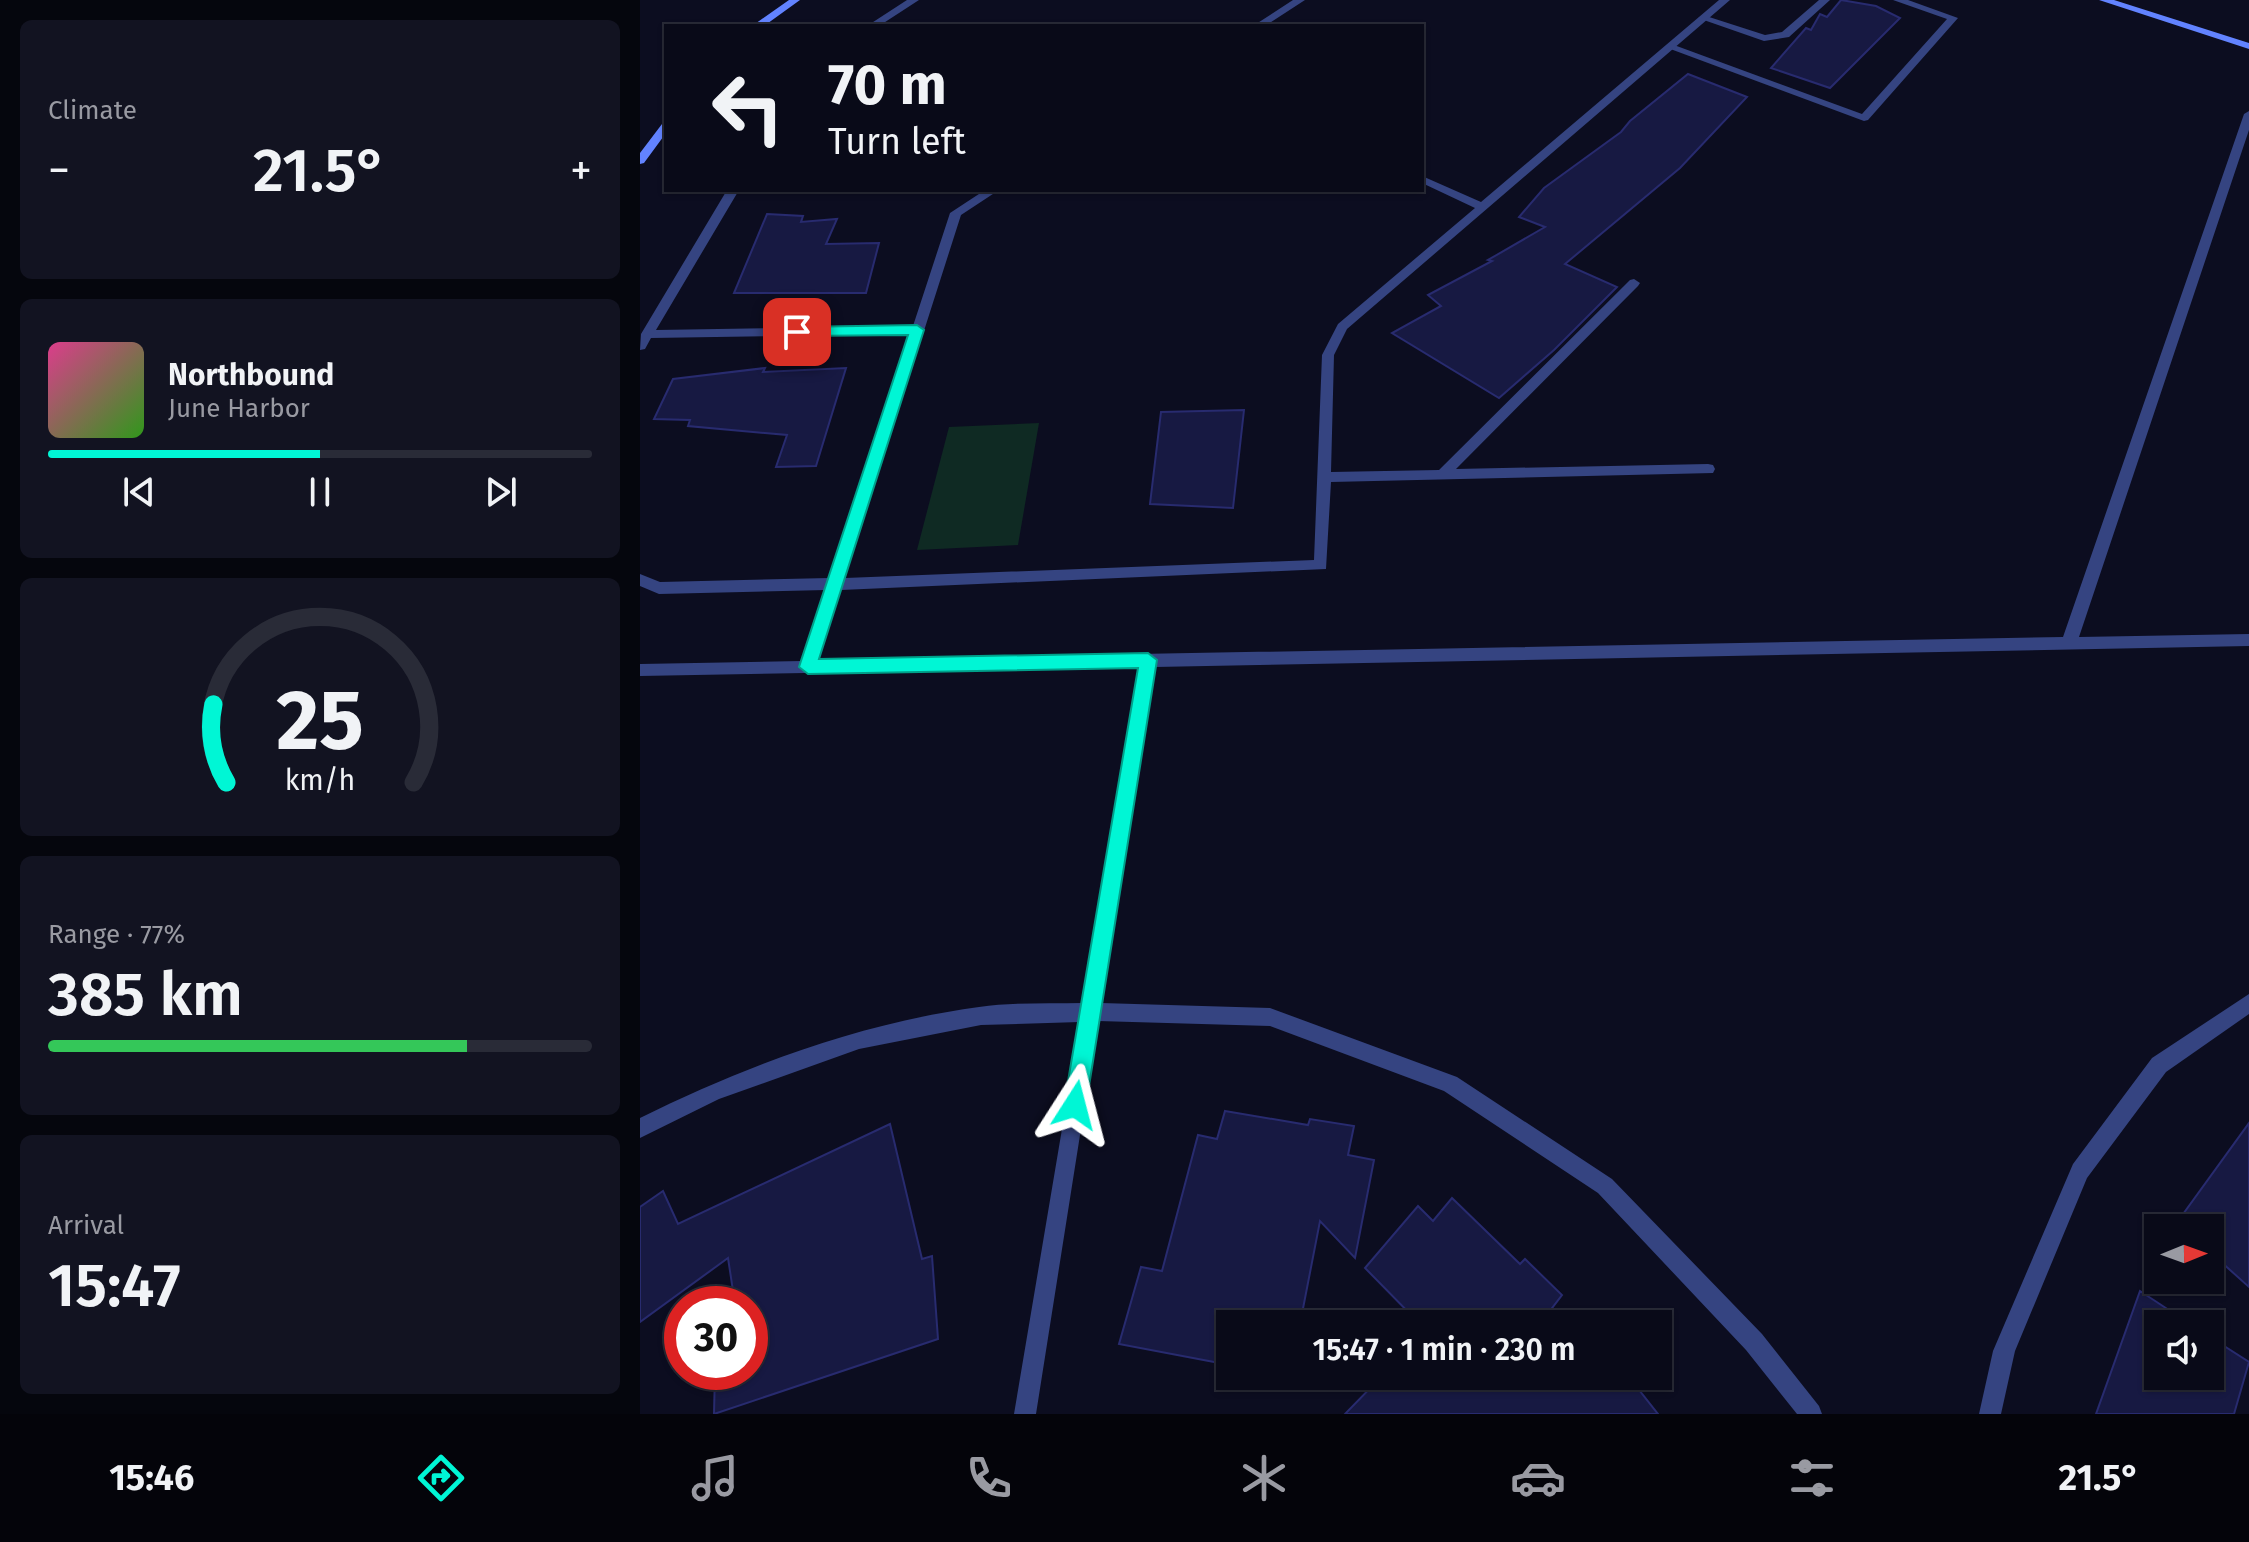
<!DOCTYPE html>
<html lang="en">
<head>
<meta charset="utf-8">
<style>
  :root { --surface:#090a18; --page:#121321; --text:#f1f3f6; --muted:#999aa2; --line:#292b37; --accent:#00f6d5 }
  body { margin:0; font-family:"Fira Sans",sans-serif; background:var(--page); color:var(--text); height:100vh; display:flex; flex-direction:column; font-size:30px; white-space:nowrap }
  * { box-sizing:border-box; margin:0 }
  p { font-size:26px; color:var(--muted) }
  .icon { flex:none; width:44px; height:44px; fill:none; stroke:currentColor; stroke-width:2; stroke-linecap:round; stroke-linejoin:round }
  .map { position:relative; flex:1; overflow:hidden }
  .side { display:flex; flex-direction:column; gap:20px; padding:20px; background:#05060d; width:640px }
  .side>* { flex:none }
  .top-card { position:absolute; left:24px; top:24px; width:760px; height:168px; border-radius:0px; box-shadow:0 2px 6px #0004,0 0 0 2px var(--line); background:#090a18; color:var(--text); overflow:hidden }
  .needle { width:52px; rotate:89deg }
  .controls { position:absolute; left:1504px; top:1214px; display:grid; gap:16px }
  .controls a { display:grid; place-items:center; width:80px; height:80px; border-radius:0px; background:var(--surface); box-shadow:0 2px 6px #0004,0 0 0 2px var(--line); font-size:40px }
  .speed { position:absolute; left:24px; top:1286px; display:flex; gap:16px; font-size:40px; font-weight:700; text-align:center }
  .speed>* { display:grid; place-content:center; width:104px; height:104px; border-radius:50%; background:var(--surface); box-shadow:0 2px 6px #0004,0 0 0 2px var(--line); line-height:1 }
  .speed .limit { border:12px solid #d22; background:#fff; color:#111 }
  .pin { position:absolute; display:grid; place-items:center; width:68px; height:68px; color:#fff; margin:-34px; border-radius:16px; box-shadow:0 4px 12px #0006 }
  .me { position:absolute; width:88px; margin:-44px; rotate:9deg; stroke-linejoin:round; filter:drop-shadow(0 0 6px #0008) }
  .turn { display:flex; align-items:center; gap:28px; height:168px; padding:0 32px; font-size:36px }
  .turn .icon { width:104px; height:104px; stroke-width:2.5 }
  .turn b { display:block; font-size:56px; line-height:68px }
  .big { font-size:60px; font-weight:600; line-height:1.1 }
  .side .card { flex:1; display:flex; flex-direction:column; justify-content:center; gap:12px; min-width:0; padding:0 28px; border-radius:12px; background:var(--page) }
  .side .dial { align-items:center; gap:0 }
  .dial svg { height:208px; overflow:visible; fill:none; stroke:var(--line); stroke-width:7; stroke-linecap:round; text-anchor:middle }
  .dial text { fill:var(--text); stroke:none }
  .song { display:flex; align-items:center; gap:24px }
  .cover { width:96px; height:96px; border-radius:12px; background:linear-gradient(135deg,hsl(330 70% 55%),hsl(110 70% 35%)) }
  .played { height:8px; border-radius:4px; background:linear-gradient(90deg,var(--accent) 50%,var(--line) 50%) }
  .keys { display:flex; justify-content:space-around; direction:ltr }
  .heat { display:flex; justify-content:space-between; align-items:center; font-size:44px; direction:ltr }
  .charge { height:12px; border-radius:6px; background:linear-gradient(90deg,#34c759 77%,var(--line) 0) }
  .trip { position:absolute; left:576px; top:1310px; width:456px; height:80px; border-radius:0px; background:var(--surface); box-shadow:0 2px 6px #0004,0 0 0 2px var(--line); font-weight:600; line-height:80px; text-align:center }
  .tab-bar { display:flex; height:128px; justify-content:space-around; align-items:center; background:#04040a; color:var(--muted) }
  .tab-bar .icon { width:56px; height:56px }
  .tab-bar .selected { color:var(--accent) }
  .tab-bar b { font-size:36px; color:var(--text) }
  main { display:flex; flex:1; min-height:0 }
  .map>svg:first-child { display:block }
</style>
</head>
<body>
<main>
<section class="side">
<div class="card"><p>Climate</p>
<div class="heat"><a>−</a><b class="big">21.5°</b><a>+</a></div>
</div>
<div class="card">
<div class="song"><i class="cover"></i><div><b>Northbound</b><p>June Harbor</p></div></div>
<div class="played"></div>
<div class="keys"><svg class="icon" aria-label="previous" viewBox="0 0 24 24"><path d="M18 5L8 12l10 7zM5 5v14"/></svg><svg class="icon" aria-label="pause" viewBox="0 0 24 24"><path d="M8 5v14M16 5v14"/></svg><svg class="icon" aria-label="next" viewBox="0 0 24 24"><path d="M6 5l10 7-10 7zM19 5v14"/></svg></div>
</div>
<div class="card dial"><svg viewBox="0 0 100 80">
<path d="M14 69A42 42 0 1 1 86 69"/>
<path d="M14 69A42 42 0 0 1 9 39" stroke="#00f6d5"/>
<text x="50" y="56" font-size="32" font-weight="700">25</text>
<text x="50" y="72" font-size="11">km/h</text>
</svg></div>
<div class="card"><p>Range · 77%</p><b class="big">385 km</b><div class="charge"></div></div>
<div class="card"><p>Arrival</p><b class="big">15:47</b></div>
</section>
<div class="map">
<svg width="1609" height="1414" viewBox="0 0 1609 1414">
  <rect width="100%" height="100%" fill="#0c0d20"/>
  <!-- green -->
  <path fill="#0f2a23" d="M399,423L378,545L277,550L309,427Z"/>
  <!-- building -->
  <path fill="#171942" stroke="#282b6f" stroke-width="2" d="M1201,0L1236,6L1260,18L1190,88L1131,68L1166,28L1171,30L1180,14L1187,17Z
    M1048,74L1107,97L1040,168L925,264L977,287L914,350L859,398L752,333L801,306L788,295L852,261L848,260L905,227L879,217L904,188L981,132L990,121Z
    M127,214L163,216L161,222L197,219L186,244L239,243L226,293H94Z
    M125,368L123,372L206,368L176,466L136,467L147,435L48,426L50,420L14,419L33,379Z
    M604,410L593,508L510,504L521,412Z
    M585,1111L668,1125L670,1119L714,1126L708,1155L734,1160L715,1258L680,1221L660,1324H590V1365L479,1344L501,1267L522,1271L558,1135L577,1139Z
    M1609,1123V1287L1570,1252V1228H1533Z
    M250,1124L282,1259L292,1256L298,1339L74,1414L75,1372H110V1304H95L88,1258L0,1322V1207L23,1191L38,1224Z
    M812,1198L880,1264L885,1259L922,1295L903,1320L907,1324H780L725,1268L778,1206L793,1221Z
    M1500,1291L1550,1324H1518V1376H1570V1337L1609,1362L1594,1414H1456Z
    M742,1376H988L1018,1414H705Z"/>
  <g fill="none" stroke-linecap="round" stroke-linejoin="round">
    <!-- lane -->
    <path fill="#354481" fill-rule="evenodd" d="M1179,0H1190L1149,37L1124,41L1058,18L1066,16L1125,35L1142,32Z
      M1253,0H1268L1318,18L1228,120L1224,121L1025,47L1034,45L1222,114L1307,19Z"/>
    <!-- street -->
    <path fill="#354481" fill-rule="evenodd" d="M267,0H279L239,26H227Z
      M653,0H665L625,26H613Z
      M1079,0H1090L707,329L694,355L691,472L799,470L990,280L994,279L1000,283L998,286L816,469L1068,464L1073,465L1075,469L1073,473L691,482L686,569L201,590L178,660L1423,637L1604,114L1609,111V130L1439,637L1609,634V646L515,667L461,1003L630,1008L817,1077L972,1179L1122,1334L1179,1406L1182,1414H1157L1106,1350L958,1193L804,1091L630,1026L458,1021L396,1414H374L440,1022L341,1025L219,1049L79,1099L0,1138V1118C107,1065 221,1023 339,1007C373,1002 409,1004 443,1003L499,667L0,676V664L162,661L186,590L19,594L0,586V574L20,582L189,578L270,334L11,338L5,349L0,350L1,334L87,190H99L16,330L273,326L310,213L345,190H359L321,215L205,578L674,560L682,355L698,324L835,208L782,183V176L841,202Z
      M1609,994V1014L1526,1072L1447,1178L1375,1351L1361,1414H1339L1353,1351L1433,1164L1512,1058Z"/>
    <!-- secondary -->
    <path fill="#6283ff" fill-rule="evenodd" d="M149,0H160L124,26H112Z
      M1459,0H1474L1609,43V49Z
      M26,123V133L4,163L0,164V153L22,124Z"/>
  </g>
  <!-- route -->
  <path fill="#00f6d5" stroke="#00a08a" stroke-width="2" d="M277,325L284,330L179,659L508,653L517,660L446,1105L443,1113L435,1116L427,1113L424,1105L498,668L168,674L159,667L268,335L157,336L150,332L157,327Z"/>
</svg>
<div class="controls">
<a><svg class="needle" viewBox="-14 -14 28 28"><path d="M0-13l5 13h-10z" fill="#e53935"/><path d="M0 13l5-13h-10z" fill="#999aa2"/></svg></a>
<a><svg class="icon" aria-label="sound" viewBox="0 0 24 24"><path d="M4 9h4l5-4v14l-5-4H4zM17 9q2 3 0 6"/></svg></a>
</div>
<div class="speed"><div class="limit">30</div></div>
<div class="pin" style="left:157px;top:332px;background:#d93025"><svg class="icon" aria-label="arrive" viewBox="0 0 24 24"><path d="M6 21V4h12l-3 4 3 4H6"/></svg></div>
<svg class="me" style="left:435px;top:1105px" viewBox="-20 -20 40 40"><path d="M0-17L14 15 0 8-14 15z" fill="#00f6d5" stroke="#fff" stroke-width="4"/></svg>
<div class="trip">15:47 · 1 min · 230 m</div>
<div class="top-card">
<div class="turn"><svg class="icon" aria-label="left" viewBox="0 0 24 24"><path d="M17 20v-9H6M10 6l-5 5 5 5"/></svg><div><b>70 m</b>Turn left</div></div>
</div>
</div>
</main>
<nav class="tab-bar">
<b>15:46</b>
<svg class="icon selected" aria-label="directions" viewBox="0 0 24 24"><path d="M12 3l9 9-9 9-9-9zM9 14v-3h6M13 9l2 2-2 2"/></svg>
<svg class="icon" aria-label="music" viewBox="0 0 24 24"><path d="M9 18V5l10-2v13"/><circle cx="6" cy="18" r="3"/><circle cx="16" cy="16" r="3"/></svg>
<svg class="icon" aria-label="phone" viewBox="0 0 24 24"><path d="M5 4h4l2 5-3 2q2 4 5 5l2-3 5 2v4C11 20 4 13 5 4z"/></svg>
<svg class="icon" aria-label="climate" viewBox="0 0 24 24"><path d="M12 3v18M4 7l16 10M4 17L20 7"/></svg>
<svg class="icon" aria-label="car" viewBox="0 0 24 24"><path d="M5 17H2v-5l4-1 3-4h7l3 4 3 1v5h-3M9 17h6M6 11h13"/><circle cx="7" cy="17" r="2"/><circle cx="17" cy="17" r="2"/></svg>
<svg class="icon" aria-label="filters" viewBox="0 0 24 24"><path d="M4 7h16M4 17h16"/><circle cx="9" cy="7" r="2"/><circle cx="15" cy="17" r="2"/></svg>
<b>21.5°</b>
</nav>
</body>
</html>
